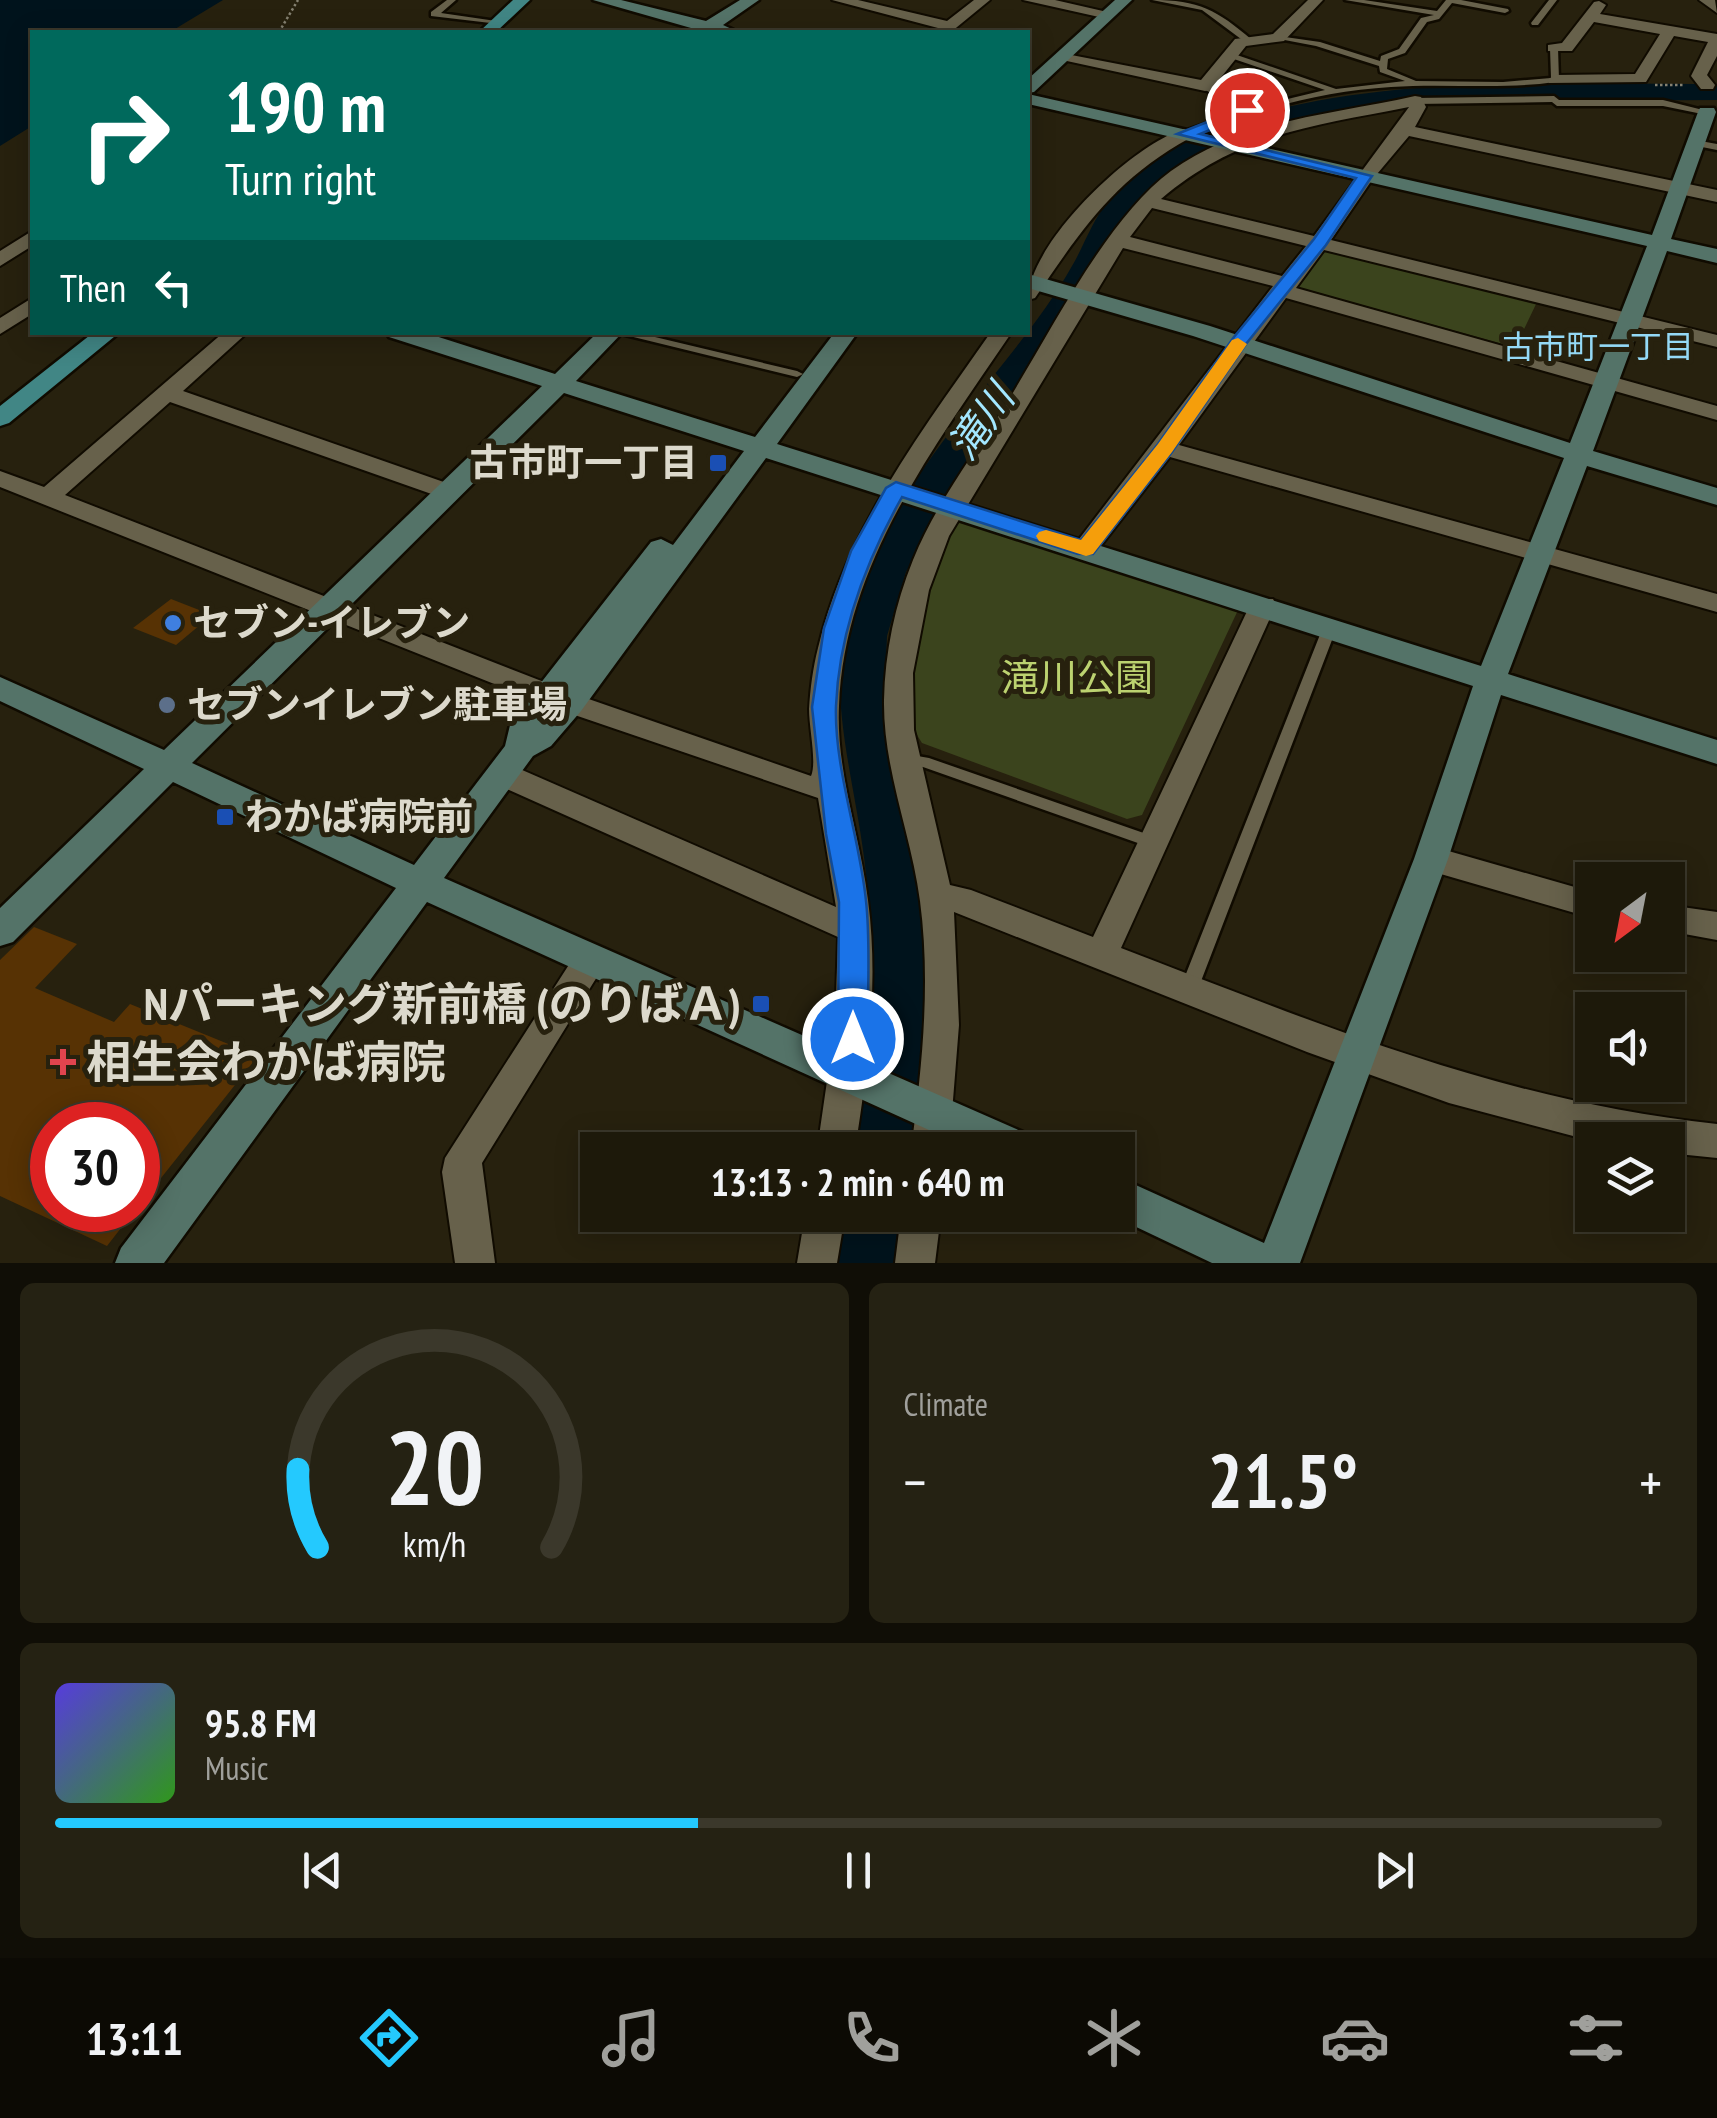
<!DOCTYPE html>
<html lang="en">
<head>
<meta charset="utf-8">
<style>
  :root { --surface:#1d190a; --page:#252213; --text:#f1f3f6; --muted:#a0a09c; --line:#3b382b; --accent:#24c9fe }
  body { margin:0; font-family:"PT Sans Narrow","Noto Sans JP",sans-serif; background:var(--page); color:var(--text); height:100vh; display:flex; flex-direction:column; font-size:38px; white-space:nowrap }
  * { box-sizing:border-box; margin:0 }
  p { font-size:32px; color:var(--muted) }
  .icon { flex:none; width:55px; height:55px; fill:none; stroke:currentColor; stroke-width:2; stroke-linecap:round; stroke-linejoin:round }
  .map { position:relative; height:1263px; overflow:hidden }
  .drawer { display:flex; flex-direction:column; gap:20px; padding:20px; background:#100e06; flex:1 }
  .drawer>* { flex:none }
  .banner { position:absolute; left:30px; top:30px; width:1000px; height:305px; border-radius:0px; box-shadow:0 5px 25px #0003,0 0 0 2px var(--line); background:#00695c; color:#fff; overflow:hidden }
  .needle { width:65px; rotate:212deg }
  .fabs { position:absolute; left:1575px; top:862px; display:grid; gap:20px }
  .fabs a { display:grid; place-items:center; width:110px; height:110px; border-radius:0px; background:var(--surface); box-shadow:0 5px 25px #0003,0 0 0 2px var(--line); font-size:50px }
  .speed { position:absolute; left:30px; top:1102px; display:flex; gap:20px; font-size:50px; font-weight:700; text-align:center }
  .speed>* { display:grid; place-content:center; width:130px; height:130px; border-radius:50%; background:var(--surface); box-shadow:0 5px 25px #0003,0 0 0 2px var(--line); line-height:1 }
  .speed .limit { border:15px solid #d22; background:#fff; color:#111 }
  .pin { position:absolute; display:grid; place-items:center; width:85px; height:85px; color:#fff; margin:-42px; border:5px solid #fff; border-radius:50%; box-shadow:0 2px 10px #0007 }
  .me { position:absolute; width:110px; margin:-55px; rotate:0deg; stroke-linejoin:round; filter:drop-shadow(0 0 8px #0008) }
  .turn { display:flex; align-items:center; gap:35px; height:210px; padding:0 30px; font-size:45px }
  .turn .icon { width:130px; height:130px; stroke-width:2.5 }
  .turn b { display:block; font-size:70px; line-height:85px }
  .then { display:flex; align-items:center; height:95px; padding:0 30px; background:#0003; gap:20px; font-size:38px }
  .big { font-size:75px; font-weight:700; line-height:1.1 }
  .drawer .tile { flex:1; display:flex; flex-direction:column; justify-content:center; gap:15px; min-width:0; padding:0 35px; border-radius:15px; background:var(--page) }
  .drawer .dial { align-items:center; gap:0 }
  .dial svg { height:260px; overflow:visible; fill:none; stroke:var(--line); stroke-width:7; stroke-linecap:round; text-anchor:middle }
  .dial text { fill:var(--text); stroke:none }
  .song { display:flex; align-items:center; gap:30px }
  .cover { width:120px; height:120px; border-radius:15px; background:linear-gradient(135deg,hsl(250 70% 55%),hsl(110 70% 35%)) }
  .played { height:10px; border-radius:5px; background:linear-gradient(90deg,var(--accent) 40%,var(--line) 40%) }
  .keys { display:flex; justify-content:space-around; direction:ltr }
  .heat { display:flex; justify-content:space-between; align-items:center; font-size:55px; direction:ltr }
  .drawer .tiles { flex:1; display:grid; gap:20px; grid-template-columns:1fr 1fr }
  .tile:last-child { grid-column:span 2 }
  .trip { position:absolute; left:580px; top:1132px; width:555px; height:100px; border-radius:0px; background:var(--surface); box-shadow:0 5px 25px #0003,0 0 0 2px var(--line); font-weight:700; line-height:100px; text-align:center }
  .tabs { display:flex; height:160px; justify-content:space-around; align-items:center; background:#0c0a04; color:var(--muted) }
  .tabs .icon { width:70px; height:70px }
  .tabs .active { color:var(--accent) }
  .tabs b { font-size:45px; color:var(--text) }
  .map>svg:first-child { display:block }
</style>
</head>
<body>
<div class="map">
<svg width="1717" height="1263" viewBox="0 0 1717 1263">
  <rect width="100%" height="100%" fill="#27210e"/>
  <!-- green -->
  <path fill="#3b441d" d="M1320,249L1537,302L1517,344L1506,345L1301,288L1296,283Z
    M959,518L1239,608L1142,815L1127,819L922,743C894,703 911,609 930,564C937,548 949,533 959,518Z"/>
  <!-- water -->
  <path fill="#00131c" d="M0,0H223L170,32H32V126L0,146Z"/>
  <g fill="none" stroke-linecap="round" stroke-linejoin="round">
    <!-- river -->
    <path fill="#00131c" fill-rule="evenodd" d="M1717,84V100L1425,102L1327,113L1233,139L1201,152L1132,213L1105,268L1048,355L984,438L938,514L906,572L887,636L885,686L891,737L918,874L926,980L913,1150H851C861,1058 875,967 866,874C858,796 833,721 841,642C849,560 943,439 994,375C1022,340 1050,305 1072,266C1084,246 1093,218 1109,201C1128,180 1156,156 1179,141C1202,126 1233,121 1259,114C1408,74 1564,85 1717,84Z
      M841,1215H905L899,1263H833Z"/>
  </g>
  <!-- building -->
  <path fill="#573204" d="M171,599L212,615L176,645L133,628Z
    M34,927L77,944L35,988L114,1022L130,1004L258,1056L138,1207V1125H52V1210H135L107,1246L0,1196V960Z"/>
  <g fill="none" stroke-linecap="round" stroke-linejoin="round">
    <!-- lane casing -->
    <g stroke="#100b00" stroke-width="5">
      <path id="lane" d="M447,0H456L441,13L503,22L499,24L431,16V12Z
        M1152,0C1199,0 1217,10 1252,40L1245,42L1202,10Z
        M1345,0H1364L1437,11L1446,0H1461L1508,9L1509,11L1505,13L1452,3L1439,19L1427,22L1405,53L1388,59L1387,69L1416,81L1503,82L1551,78L1550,48L1554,46L1558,48L1559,80L1555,82C1501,90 1446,83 1391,87C1321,91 1253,111 1187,136H1181V132L1242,111L1202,88V84H1208L1250,108L1325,90L1228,57L1227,55L1231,53L1336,89L1405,81L1380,72L1379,66L1316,46L1274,38L1278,36L1320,42L1380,61L1381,56L1399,49L1421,18L1434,15Z
        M1549,0H1557L1538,25H1532L1531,23Z
        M1554,96L1559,100H1663L1711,112L1707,115L1663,106H1557L1552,102L1415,104L1411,101L1415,98Z
        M1695,140L1717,144V150L1692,145L1691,143Z
        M613,332H634L797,371L803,374L797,377Z
        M1330,622L1337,627L1198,989L1195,994L1189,996L1183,994L1180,989L1323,627Z
        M906,754L929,758L1158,838L1160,842L1158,846L1152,848L923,767L901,764L898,760L901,756Z"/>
    </g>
    <!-- street casing -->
    <g stroke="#100b00" stroke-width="4">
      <path id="street" d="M832,0H858L947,21L974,0H990L951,32H935L938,28Z
        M1023,0H1055L1116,14L1108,19Z
        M1308,0H1323L1284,41L1246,46L1211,90L1205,91L1053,58L1061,53L1201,80L1235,39L1273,34Z
        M1699,0H1715L1717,13Z
        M1599,1L1606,5L1600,14L1717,34V56L1707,75L1715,85L1713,89H1701L1691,76L1708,42L1674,36L1646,82L1549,83L1547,80L1555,75L1635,74L1660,34L1594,22L1572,51H1548V45L1562,43L1594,2Z
        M1415,96L1421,97L1426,107L1415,127L1717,190V202L1409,136L1372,180L1331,240L1717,335V347L1324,250L1296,288L1717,406V420L1286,298L1179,445L1717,594V612L1170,457L1094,555H1076L1072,549L1076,543L1273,286L1123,248L949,536L929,590L913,673L914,730L950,885L971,890L1093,937L1250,605L1253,599H1273L1276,605L1121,948C1322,1025 1501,1101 1717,1124V1158L1668,1153V1140L1592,1141L1449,1103L1307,1052L954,912L959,1025L949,1150H911C922,1067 931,984 920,901C911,833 883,769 884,700C885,652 895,604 913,560C935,505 974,454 1006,404C1050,333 1107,218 1171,171C1244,119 1331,115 1415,96ZM1409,107L1314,236L1161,199C1239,133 1313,126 1409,107ZM1152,208L1306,246L1282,276L1130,237Z
        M1184,129L1193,134L1190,138C1115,179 1082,229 1035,298L1028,300C1028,244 1131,145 1184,129Z
        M32,231V246L0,266V251Z
        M32,298V314L0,334V318Z
        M224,332H248L183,391L458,487L461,492L458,497H440L170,402L65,495L557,687L560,696H580L811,776C817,763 809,728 809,709C810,690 813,667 818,648C846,529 922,431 991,332H1012C935,446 844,564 839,706C836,773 860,834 868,900C879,984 868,1067 855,1150H817L835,1026L838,937L491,782L487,774L491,766L502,763L513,766L836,907L818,798L560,710L557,701H537L0,487V471L44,487Z
        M1431,846L1592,892V918L1420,868L1415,859L1420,850Z
        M1668,905L1717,912V940L1668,931Z
        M591,945L603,949L608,959L482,1163L495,1263H455L442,1172L445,1158L579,949Z
        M805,1215H845L837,1263H797Z
        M901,1215H941L935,1263H895Z"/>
    </g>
    <!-- secondary casing -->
    <g stroke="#100b00" stroke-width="5">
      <path id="secondary" d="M593,0H621L706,21L740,0H759L723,25L738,32H705Z
        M1115,0H1132L1034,92L1028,93V79Z
        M1028,94L1652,235L1698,112L1700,108H1714L1716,112L1671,239L1717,249V263L1667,251L1593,451L1717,488V505L1587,466L1508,674L1717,740V764L1501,695L1448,859L1300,1263H1212L1111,1215H1118V1177L1264,1243L1414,859L1473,686L766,458L581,711L551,746L533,756L444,878L1032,1136L1038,1150H973L427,902L164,1263H115L121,1248L396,888L173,782L13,942L0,946V908L144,769L0,701V677L164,750L542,386L389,337L386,332H423L555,374L598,332H623L576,381L755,437L835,332H858L777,444L1481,666L1564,458L1193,336L1028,288V274L1210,326L1570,443L1647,246L1028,104ZM564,393L744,451L673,545L661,539L651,542L511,721L505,746L414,865L192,763Z"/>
    </g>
    <!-- primary casing -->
    <g stroke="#100b00" stroke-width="5">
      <path id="primary" d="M513,0H530L496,32H479Z
        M94,332H120L9,423L0,426V406Z"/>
    </g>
    <!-- path -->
    <path stroke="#848070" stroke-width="2.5" stroke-dasharray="2.5 2.5" stroke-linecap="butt" d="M279,32L298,0
      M1655,85H1684"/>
    <!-- lane -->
    <use href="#lane" fill="#67614b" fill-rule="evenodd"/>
    <!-- street -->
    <use href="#street" fill="#67614b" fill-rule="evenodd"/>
    <!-- secondary -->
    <use href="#secondary" fill="#547368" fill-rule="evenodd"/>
    <!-- primary -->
    <use href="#primary" fill="#418685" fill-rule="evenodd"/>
  </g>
  <!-- route -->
  <path fill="#1a73e8" stroke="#114b97" stroke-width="2.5" d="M1247,106L1254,110L1252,113L1200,134L1372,176L1326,245L1246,344L1172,452L1093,554H1078L902,497C866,561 839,631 836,706C834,768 860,839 866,901C871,946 867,994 868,1039L863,1048L853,1052L842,1048L838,1039L839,902L826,834L812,707L824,628L851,551L886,488L896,482L1081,540L1158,444L1234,337L1314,239L1356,178L1177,134Z"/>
  <!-- slow -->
  <path fill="#f59e0b" d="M1238,338L1247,344L1172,452L1093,554L1086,556L1039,541L1036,536L1039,532L1046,530L1081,540L1158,444L1232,340Z"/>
  <!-- markers -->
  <g fill="#1a4fb4" stroke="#27210e" stroke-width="4">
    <rect x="708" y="453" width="20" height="20" rx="5"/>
    <rect x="215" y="807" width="20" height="20" rx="5"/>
    <rect x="751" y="994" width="20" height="20" rx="5"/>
  </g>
  <circle fill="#3f7fe0" stroke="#27210e" stroke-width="4" cx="173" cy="623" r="10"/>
  <circle fill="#5c6f8a" stroke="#27210e" stroke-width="4" cx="167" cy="705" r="10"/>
  <path fill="#e0444e" stroke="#27210e" stroke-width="4" d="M58 1047h10v10h10v10h-10v10h-10v-10h-10v-10h10z"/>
  <g text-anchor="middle" stroke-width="10" stroke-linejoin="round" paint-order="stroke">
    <!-- far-neighbourhood labels -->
    <g font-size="32" fill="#94d9f6" stroke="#27210e">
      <text x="1598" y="358">古市町一丁目</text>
    </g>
    <!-- poi labels -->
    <g font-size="38" font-weight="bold" fill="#dcd9cc" stroke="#27210e" text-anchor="start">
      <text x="698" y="476" text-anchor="end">古市町一丁目</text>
      <text x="193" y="636">セブン-イレブン</text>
      <text x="187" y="718">セブンイレブン駐車場</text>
      <text x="245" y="830">わかば病院前</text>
    </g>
    <!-- park labels -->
    <g font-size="38" fill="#bcd270" stroke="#27210e">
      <text x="1077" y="691">滝川公園</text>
    </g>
    <!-- water labels -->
    <g font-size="40" font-style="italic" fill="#a3e7ff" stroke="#27210e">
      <text transform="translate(981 422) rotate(-55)" y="14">滝川</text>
    </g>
    <!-- near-poi labels -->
    <g font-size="45" font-weight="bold" fill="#dcd9cc" stroke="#27210e" text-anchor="end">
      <text x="741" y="1020">Nパーキング新前橋 (のりばＡ)</text>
      <text x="86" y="1078" text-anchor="start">相生会わかば病院</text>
    </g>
  </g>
</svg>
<div class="fabs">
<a><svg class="needle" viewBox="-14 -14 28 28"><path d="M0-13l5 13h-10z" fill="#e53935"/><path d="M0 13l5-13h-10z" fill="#a0a09c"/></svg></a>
<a><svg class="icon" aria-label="sound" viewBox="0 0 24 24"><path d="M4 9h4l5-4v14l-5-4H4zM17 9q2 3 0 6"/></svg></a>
<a><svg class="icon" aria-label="layers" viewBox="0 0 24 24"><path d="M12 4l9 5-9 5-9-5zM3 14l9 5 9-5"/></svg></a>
</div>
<div class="speed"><div class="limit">30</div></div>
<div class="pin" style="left:1247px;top:110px;background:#d93025"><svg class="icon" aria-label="arrive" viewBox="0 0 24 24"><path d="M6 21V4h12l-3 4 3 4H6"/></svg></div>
<svg class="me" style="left:853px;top:1039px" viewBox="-20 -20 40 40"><circle r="17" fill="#1a73e8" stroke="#fff" stroke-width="3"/><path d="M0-11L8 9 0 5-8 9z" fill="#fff"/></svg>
<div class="trip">13:13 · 2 min · 640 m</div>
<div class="banner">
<div class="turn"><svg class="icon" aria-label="right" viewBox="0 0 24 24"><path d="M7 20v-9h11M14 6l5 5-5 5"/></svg><div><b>190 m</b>Turn right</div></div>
<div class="then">Then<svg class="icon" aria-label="left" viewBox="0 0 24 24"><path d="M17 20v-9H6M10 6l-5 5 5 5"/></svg></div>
</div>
</div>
<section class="drawer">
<div class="tiles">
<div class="tile dial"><svg viewBox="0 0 100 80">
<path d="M14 69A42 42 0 1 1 86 69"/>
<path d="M14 69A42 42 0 0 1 8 45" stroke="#24c9fe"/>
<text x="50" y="56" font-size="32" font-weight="700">20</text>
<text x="50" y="72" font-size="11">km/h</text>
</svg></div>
<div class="tile"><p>Climate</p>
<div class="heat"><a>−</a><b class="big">21.5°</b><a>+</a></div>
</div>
<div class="tile">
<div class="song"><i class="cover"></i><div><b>95.8 FM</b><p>Music</p></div></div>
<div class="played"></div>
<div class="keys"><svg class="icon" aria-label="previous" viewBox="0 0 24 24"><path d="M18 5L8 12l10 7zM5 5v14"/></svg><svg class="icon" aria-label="pause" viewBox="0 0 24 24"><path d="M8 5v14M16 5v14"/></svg><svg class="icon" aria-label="next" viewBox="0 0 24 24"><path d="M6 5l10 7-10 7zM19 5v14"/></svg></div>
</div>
</div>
</section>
<nav class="tabs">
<b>13:11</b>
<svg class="icon active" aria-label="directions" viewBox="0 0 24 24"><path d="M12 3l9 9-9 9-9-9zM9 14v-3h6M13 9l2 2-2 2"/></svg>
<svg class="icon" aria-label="music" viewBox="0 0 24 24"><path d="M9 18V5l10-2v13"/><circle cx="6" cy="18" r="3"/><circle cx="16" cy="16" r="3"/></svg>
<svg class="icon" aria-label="phone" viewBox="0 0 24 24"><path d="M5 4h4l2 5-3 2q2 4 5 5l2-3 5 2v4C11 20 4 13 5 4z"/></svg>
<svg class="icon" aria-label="climate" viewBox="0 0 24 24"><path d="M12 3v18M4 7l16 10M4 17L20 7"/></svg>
<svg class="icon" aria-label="car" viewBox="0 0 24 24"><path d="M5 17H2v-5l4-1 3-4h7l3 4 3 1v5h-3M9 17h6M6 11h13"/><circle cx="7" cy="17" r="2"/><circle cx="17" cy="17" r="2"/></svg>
<svg class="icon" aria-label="filters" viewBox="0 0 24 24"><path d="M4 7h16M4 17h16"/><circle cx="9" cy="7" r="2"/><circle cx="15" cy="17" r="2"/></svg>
</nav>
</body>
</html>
